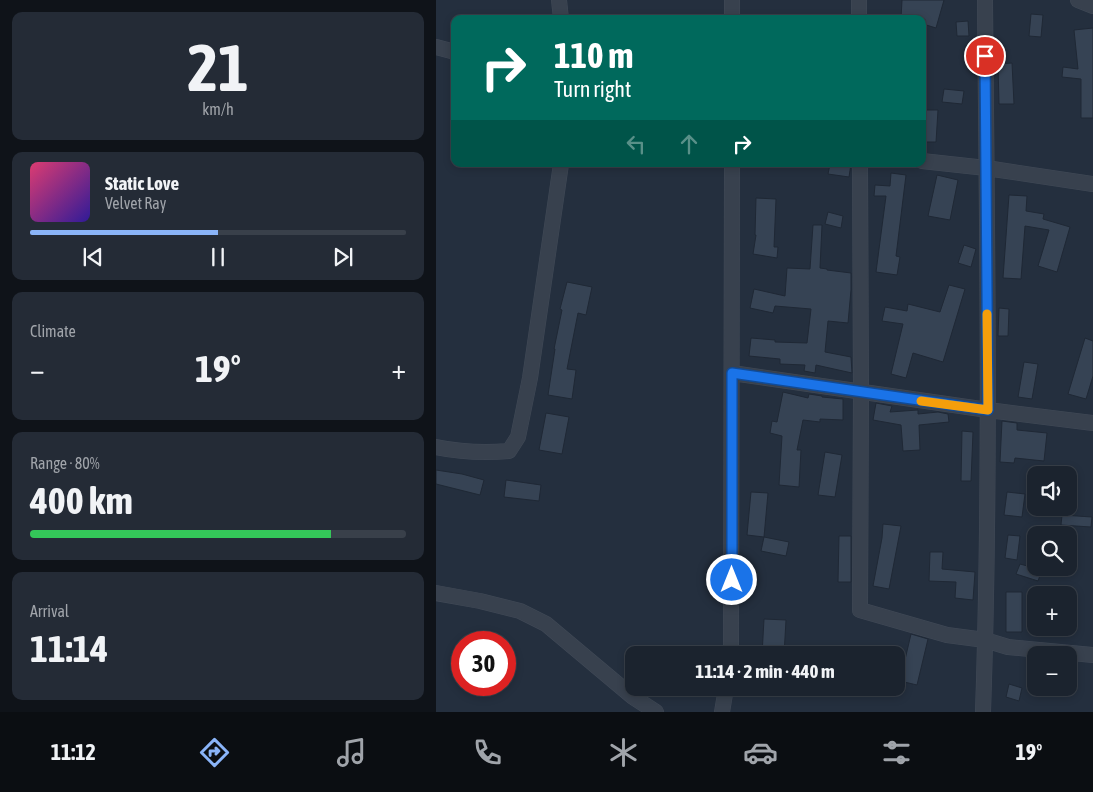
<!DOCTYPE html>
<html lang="en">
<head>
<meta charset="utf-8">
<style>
  :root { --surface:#1b232e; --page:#242b36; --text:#f1f3f6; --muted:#a0a4aa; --line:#39404a; --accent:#8ab4f8 }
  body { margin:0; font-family:"Asap Condensed",sans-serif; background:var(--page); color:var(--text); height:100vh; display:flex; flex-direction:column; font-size:19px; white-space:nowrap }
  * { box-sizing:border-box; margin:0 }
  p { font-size:16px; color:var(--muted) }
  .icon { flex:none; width:28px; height:28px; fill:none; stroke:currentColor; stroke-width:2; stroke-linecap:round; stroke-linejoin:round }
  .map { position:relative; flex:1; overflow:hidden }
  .sheet { display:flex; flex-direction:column; gap:12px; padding:12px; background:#0f1319; width:436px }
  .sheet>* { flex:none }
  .hud { position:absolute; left:15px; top:15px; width:475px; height:152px; border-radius:10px; box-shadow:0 2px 8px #0003,0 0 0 1px var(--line); background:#00695c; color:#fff; overflow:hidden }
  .fabs { position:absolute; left:591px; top:466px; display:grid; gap:10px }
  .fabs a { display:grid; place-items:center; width:50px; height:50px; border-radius:10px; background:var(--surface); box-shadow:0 2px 8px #0003,0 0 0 1px var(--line); font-size:25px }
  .speed { position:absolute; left:15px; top:631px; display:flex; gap:10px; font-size:25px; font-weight:700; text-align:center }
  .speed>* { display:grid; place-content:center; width:65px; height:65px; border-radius:50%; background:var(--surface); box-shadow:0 2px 8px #0003,0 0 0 1px var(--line); line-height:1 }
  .speed .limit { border:8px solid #d22; background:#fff; color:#111 }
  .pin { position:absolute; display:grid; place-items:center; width:42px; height:42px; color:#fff; margin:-21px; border:2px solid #fff; border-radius:50%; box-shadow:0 1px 5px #0007 }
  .me { position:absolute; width:55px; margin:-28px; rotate:0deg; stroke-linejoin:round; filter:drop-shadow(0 0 4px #0008) }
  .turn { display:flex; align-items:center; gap:18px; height:105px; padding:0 20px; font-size:22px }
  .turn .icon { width:65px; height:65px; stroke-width:2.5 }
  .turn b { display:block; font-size:35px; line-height:42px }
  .lanes { display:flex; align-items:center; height:48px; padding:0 20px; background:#0003; justify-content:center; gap:25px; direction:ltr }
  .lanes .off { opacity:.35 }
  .big { font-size:38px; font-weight:700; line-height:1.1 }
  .sheet .tile { flex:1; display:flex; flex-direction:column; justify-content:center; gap:8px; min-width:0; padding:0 18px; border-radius:10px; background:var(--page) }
  .sheet .dial { align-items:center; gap:0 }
  .dial b { font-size:65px; line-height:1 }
  .song { display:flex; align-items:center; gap:15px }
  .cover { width:60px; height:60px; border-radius:8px; background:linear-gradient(135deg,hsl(340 70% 55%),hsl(250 70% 35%)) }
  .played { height:5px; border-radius:2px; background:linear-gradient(90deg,var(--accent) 50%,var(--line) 50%) }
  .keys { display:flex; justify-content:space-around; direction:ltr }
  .heat { display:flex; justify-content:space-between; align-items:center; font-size:28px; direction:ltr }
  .charge { height:8px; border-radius:4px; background:linear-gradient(90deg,#34c759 80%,var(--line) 0) }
  .trip { position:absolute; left:189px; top:646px; width:280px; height:50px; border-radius:10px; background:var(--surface); box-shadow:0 2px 8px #0003,0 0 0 1px var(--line); font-weight:700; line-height:50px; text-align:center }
  .tab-bar { display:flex; height:80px; justify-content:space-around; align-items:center; background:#0b0e12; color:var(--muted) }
  .tab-bar .icon { width:35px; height:35px }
  .tab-bar .active { color:var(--accent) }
  .tab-bar b { font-size:22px; color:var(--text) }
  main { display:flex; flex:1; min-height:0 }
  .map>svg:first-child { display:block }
</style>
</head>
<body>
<main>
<section class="sheet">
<div class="tile dial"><b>21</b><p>km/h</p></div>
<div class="tile">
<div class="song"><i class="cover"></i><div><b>Static Love</b><p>Velvet Ray</p></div></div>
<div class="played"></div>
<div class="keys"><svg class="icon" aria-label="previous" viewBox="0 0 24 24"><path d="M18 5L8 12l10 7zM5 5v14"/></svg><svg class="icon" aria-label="pause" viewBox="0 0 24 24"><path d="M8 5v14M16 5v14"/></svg><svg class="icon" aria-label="next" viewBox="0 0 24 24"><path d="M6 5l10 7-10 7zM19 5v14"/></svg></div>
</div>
<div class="tile"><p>Climate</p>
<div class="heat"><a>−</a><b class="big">19°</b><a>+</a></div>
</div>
<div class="tile"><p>Range · 80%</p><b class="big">400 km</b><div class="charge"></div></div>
<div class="tile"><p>Arrival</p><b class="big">11:14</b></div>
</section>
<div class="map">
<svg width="657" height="712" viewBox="0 0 657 712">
  <rect width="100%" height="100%" fill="#242f3e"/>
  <!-- building -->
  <path fill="#364354" stroke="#1f2835" d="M466,0H508L500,28L487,24L489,19H465Z
    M595,14L607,15L605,37L593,36Z
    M532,21L533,36H521L520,22Z
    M657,28V118H645V79L626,77L627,67L642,69L638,30Z
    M576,63L578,104H563L562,64Z
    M508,89L528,91L526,104L506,102Z
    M490,110H502L500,142H488Z
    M394,164H415L413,177L392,174Z
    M455,173L470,175L460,256L464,257L461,275L440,272L450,196H438L439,185L454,186Z
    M501,175L522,180L514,220L492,216Z
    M573,195L591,196L590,211L608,214L607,219L634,227L621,272L602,266L613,230L589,226L585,279L567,278Z
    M320,198L340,199L338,247H342L341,258L317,254L320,235H319Z
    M392,212L407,216L405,228L389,224Z
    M377,225H386L384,268L391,269V270L415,273V290L412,323L392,321L389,352L415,357L416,373L380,365L379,373L368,371L369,365L344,364V359L313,356L315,338L339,340V342L371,343L375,309L339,306L337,313L314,308L318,289L349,296L351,268L374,269Z
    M528,245L540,249L535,267L522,263Z
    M131,282L156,287L150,315L142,313L131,369L140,370L136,399L112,395L119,349H118L126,310L124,309Z
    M513,285L529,289L507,362L477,353L470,378L455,374L467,324L446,321L449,307L471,311L472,304L504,312Z
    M563,308L573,309L572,336H562Z
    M649,338L657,341V376L650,399L632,394Z
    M588,362L602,364L596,399L582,397Z
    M347,392L372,398L373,394L386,396V397L407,399V420L384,419V422L367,420L361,450H365L363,487L343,485L346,436L334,433L336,421L341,422Z
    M440,403L456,406L454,412L482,410V414L502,412L512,414L513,422L483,425L484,450L467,451L465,425L437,420Z
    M110,413L133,417L126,454L103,450Z
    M566,421L581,423V430L611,433L608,461L579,458L578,463L564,462Z
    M526,431L537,432L535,481H525Z
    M389,452L406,455L399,497L382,495Z
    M0,470L26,474L48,480L44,495L0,484Z
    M70,480L105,485L103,501L68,497Z
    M315,492L332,493L328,537L311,535Z
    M571,492L589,494L586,517L568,515Z
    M626,515L656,517L655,527L625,525Z
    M447,524L465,526L453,589L437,586L446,538Z
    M572,535L584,536L581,560L569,558Z
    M403,536H415V582H402Z
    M328,537L353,542L350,556L325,551Z
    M494,552H507L506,569L539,572L537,600L519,598L520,582L493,581Z
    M584,564L606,570L602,581L580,574Z
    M570,592H586V632H570Z
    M328,619L350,620L348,655H326Z
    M475,634L492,639L481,685L464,681Z
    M573,684L586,688L583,701L570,697Z"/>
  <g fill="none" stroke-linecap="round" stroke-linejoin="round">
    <!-- minor casing -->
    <g stroke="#414a57" stroke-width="16">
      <path id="minor" d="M123,0L125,19
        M296,0V19
        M423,0V19
        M642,0L657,6
        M0,47L19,52
        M486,161L550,168L657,184
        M424,164L425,392L424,610L511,635L549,640L572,647L657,655
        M296,373L552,410L657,423
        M0,447C24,452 48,453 73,451L82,437L94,378L125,164
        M0,593L44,601L84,611L110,624L197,697L220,712
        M295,655L296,164
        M286,712L290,688
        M547,712C555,475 551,237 549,0"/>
    </g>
    <!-- minor -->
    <use href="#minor" stroke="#38414e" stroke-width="15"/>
  </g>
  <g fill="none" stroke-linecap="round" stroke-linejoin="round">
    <!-- route casing -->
    <g stroke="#114b97" stroke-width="12">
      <path id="route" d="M296,580V373L552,410L549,56"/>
    </g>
    <!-- route -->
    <use href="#route" stroke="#1a73e8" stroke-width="9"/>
    <!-- slow -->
    <path stroke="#f59e0b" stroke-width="9" d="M485,401L552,410L551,314"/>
  </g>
</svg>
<div class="fabs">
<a><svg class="icon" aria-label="sound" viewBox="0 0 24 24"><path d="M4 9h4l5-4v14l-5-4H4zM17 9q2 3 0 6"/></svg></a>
<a><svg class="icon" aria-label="search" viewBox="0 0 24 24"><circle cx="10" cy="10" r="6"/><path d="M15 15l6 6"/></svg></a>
<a>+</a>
<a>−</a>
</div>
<div class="speed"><div class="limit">30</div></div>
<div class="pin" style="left:549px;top:56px;background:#d93025"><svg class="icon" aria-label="arrive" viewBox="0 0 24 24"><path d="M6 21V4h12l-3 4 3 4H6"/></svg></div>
<svg class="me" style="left:296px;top:580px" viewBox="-20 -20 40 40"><circle r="17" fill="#1a73e8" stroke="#fff" stroke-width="3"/><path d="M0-11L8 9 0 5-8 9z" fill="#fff"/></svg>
<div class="trip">11:14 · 2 min · 440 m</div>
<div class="hud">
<div class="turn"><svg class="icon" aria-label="right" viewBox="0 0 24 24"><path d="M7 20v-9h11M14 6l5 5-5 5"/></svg><div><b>110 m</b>Turn right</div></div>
<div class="lanes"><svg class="icon off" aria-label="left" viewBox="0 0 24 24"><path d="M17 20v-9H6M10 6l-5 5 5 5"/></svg><svg class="icon off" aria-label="ahead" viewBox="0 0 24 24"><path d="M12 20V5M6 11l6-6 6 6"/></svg><svg class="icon" aria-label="right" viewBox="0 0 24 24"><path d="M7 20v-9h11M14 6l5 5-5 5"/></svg></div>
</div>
</div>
</main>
<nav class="tab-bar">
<b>11:12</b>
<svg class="icon active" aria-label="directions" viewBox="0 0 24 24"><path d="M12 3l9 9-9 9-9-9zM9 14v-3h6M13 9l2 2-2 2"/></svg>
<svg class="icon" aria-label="music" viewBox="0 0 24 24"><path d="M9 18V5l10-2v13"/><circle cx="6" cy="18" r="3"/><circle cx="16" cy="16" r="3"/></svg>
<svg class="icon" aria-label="phone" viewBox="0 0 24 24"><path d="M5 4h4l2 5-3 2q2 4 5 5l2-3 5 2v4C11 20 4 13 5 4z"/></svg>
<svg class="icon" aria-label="climate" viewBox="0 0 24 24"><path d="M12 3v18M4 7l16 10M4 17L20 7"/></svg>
<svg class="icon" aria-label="car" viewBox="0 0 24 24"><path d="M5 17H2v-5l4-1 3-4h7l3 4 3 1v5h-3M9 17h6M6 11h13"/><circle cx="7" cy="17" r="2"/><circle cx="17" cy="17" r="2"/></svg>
<svg class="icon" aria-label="filters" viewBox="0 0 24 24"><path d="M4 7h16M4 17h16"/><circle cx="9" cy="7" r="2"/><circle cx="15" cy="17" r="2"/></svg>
<b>19°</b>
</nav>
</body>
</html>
